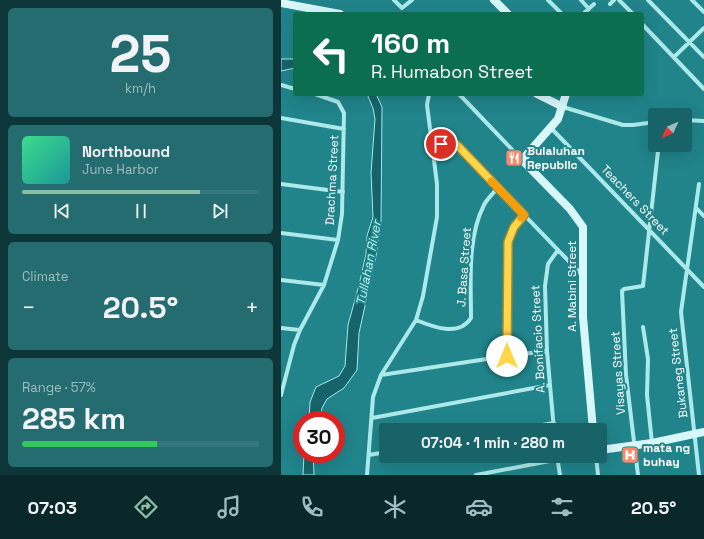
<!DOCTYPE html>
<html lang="en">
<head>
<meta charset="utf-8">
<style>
  :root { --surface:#186368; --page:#256c71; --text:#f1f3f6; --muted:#9fbcc0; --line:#36777c; --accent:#8abfa5 }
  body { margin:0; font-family:"Space Grotesk",sans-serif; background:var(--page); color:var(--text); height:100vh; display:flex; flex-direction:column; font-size:15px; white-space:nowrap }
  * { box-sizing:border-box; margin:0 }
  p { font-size:13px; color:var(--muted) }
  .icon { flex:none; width:22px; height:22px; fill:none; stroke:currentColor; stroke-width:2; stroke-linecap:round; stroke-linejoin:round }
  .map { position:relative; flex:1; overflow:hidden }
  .panel { display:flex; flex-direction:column; gap:8px; padding:8px; background:#0d3639; width:281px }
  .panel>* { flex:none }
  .banner { position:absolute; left:12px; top:12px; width:351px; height:84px; border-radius:4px; box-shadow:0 4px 16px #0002; background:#0b6e4f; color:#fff; overflow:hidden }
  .needle { width:26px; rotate:226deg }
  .buttons { position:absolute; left:367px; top:108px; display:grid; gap:8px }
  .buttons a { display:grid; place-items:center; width:44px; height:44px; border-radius:4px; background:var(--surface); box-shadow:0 4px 16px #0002; font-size:20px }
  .speed { position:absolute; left:12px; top:411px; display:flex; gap:8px; font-size:20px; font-weight:700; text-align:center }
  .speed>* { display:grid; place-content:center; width:52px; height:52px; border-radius:50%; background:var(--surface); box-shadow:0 4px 16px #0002; line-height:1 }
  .speed .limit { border:6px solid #d22; background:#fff; color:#111 }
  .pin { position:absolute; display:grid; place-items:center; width:34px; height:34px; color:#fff; margin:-17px; border:2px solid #fff; border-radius:50%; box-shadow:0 1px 4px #0007 }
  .me { position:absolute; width:44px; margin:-22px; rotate:0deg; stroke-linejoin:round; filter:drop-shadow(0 0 3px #0008) }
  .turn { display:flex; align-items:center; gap:14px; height:84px; padding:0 12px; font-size:18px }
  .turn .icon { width:52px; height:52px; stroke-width:2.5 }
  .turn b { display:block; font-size:28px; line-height:34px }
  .big { font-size:30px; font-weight:700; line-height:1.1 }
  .panel .widget { flex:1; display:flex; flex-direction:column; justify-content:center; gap:6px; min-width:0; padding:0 14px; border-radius:6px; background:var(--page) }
  .panel .dial { align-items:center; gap:0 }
  .dial b { font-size:52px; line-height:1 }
  .song { display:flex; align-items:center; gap:12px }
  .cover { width:48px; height:48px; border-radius:6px; background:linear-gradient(135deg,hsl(150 70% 55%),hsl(180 70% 35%)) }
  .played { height:4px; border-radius:2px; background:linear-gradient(90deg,var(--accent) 75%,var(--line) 75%) }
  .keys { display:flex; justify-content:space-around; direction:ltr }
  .heat { display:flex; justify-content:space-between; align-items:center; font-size:22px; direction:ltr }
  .charge { height:6px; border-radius:3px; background:linear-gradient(90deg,#34c759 57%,var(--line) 0) }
  .trip { position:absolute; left:98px; top:423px; width:228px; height:40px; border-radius:4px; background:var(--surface); box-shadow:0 4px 16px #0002; font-weight:700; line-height:40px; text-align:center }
  .tab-bar { display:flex; height:64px; justify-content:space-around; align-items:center; background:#0a282a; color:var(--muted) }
  .tab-bar .icon { width:28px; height:28px }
  .tab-bar .current { color:var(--accent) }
  .tab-bar b { font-size:18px; color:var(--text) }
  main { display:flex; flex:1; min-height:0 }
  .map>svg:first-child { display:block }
</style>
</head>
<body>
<main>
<section class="panel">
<div class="widget dial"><b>25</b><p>km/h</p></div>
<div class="widget">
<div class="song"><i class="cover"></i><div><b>Northbound</b><p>June Harbor</p></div></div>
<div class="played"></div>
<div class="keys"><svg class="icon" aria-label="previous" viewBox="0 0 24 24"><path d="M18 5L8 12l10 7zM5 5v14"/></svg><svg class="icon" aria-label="pause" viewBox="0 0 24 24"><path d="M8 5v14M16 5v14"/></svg><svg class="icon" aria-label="next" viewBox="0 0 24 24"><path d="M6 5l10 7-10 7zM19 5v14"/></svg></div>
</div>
<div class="widget"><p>Climate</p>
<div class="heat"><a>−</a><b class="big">20.5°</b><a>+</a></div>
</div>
<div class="widget"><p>Range · 57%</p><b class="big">285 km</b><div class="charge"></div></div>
</section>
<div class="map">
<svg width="423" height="475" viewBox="0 0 423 475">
  <rect width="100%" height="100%" fill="#20848a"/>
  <!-- water -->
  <path fill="#16646a" stroke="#a0eaed" d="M0,59H14V68L0,71Z
    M86,94H95L101,107L100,224L95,256L78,333L76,370L63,388L46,399L41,408L39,420H28L29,402L35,387L58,376L64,366L67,325L78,285L85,254L86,236L92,217L90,173L94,119L92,108Z
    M23,454H32L33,475H22Z"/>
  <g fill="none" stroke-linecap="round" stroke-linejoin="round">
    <!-- street -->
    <path stroke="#ace9eb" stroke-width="4" d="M113,0L121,8L131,0
      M267,0L281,14
      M300,0L308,9
      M338,0L352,14
      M367,0L423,57
      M411,0L423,12
      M329,4L333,0
      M302,14L313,4
      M361,24L423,89
      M393,57L423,28
      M0,85L14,89
      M178,94L241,160
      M282,107L342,125H352L374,122
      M0,118L63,129
      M404,120L423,121
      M270,128L423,287
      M151,145L169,143L176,145L302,276
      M0,184L62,192
      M415,208L423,216
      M0,233L57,240
      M0,280L43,285
      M135,320C152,327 178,337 190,318C190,282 186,238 203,205C206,199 212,193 217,188
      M362,327L367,359L366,395L371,443
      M0,328L19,330
      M226,356L227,242L233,227L243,215
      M100,375L226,356L266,351
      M0,395L13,345L19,330L43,285L57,240L61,214L63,113L57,102L34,94
      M91,418L269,385
      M231,430L273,423
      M273,430L266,351L264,286L267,264L277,250
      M88,455L105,452
      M276,456L279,475
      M315,456L317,475
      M86,475L92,397L100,375L135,320L142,296L156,217V184L146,105L148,94
      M195,475L295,456
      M357,475L345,375L341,291L343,289L362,286L377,151
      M418,475L400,312L418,184"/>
    <!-- secondary -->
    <path stroke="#d8f7f9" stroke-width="8" d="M213,0L227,14
      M0,3L59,14
      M256,94L282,107
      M285,94L277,119L241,160L289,209L302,227V317L312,430
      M319,450L371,443L423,432"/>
  </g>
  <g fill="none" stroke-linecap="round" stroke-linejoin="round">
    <!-- route casing -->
    <g stroke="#a68a30" stroke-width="10">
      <path id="route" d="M160,144L169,143L176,145L243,215L233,227L227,242L226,356"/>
    </g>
    <!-- route -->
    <use href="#route" stroke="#ffd54a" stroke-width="7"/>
    <!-- slow -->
    <path stroke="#f59e0b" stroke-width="7" d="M210,181L243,215L240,218"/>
  </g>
  <!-- icons -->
  <defs>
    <g id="restaurant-square" transform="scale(0.9)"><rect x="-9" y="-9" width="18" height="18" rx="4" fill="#f9896d" stroke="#20848a"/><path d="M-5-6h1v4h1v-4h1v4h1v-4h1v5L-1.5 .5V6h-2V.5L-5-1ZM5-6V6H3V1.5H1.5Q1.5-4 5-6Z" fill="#fff"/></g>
    <g id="hospital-square" transform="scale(0.9)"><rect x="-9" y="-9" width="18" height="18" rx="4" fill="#f9896d" stroke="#20848a"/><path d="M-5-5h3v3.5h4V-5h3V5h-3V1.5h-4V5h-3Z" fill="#fff"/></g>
  </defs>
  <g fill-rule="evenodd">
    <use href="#restaurant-square" x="233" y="158"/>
    <use href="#hospital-square" x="349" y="455"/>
  </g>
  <g text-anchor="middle" stroke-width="4" stroke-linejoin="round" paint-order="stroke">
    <!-- poi labels -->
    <g font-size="12" font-weight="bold" fill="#fff" stroke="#20848a" text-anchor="start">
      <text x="246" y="155">Bulaluhan<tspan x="246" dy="14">Republic</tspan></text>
      <text x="362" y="452">mata ng<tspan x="362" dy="14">buhay</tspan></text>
    </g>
    <!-- street labels -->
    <g font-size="12" fill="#fff" stroke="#20848a">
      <text transform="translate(51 180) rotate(-87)" y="4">Drachma Street</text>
      <text transform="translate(354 200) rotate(46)" y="4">Teachers Street</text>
      <text transform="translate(183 267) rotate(-86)" y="4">J. Basa Street</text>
      <text transform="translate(291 286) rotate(-90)" y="4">A. Mabini Street</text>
      <text transform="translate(257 339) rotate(-93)" y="4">A. Bonifacio Street</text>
      <text transform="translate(337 373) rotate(-94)" y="4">Visayas Street</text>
      <text transform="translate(397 373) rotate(-97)" y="4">Bukaneg Street</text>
    </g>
    <!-- water labels -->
    <g font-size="13" font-style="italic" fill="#b8f0f2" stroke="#20848a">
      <text transform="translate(87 263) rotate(-79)" y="5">Tullahan River</text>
    </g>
  </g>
</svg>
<div class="buttons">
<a><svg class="needle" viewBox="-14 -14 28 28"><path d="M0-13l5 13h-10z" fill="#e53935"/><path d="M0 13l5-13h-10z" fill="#9fbcc0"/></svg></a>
</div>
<div class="speed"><div class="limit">30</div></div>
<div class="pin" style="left:160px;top:144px;background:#d93025"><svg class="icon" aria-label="arrive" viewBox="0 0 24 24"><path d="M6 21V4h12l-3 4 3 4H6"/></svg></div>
<svg class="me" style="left:226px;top:356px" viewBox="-20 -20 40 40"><circle r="19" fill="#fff"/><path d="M0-13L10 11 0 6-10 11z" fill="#ffd54a"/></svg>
<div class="trip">07:04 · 1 min · 280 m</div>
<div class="banner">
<div class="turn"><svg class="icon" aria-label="left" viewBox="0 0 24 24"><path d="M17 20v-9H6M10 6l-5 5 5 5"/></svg><div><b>160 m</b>R. Humabon Street</div></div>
</div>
</div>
</main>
<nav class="tab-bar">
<b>07:03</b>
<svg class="icon current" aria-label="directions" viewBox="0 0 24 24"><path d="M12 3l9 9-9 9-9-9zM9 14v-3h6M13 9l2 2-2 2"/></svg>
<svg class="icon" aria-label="music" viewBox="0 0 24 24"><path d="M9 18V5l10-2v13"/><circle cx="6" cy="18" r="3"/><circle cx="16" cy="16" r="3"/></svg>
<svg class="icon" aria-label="phone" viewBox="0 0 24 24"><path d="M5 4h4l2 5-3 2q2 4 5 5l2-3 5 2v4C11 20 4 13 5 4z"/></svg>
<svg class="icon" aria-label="climate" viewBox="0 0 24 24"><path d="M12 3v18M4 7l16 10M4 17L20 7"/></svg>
<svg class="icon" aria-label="car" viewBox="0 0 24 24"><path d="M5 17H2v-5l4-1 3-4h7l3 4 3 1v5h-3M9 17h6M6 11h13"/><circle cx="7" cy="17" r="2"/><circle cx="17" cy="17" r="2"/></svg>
<svg class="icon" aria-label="filters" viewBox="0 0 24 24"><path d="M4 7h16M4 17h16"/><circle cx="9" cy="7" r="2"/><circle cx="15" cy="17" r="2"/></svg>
<b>20.5°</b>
</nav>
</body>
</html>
